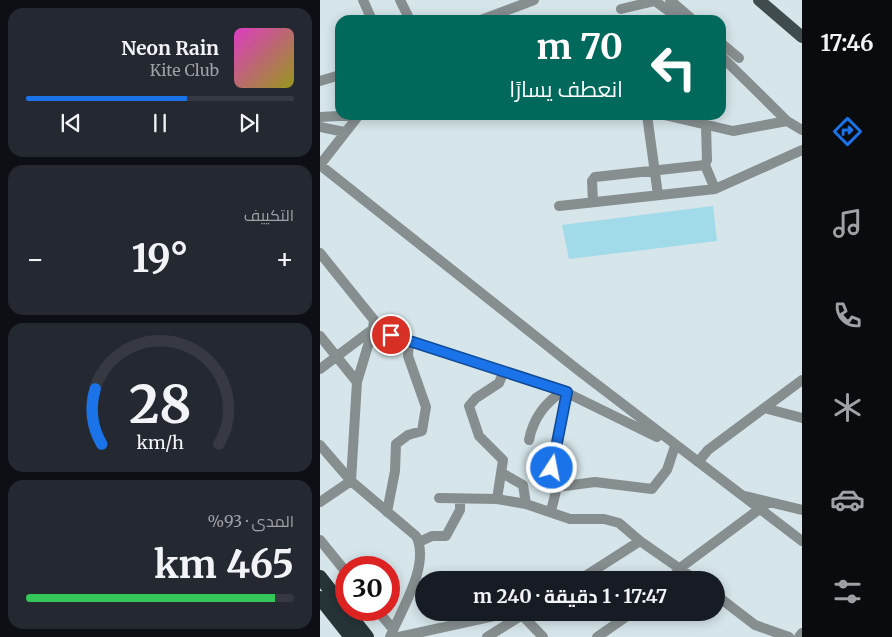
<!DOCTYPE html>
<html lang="ar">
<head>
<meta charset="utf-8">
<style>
  :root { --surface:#171b24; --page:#242831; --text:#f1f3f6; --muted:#9ea1a6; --line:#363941; --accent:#1a73e8 }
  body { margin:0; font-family:Merriweather,Cairo,serif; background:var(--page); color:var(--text); direction:rtl; height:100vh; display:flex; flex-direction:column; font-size:19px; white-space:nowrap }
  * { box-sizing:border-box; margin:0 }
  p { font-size:16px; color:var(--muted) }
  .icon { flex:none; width:28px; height:28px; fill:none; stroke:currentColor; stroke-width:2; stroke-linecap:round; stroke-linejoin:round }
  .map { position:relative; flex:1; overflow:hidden; direction:ltr }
  .side { display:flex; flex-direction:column; gap:8px; padding:8px; background:#0d0f14; width:320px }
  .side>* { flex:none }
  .top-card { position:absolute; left:15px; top:15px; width:391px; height:105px; border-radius:15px; box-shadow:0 2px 12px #0003; direction:rtl; background:#00695c; color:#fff; overflow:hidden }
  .speed { position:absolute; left:15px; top:556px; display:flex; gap:10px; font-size:25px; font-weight:700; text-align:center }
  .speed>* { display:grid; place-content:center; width:65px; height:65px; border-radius:50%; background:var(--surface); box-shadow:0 2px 12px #0003; line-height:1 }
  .speed .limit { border:8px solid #d22; background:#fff; color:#111 }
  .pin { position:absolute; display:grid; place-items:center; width:42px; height:42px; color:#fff; margin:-21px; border:2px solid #fff; border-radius:50%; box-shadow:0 1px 5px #0007 }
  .me { position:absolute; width:55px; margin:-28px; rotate:11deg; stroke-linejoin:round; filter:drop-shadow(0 0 4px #0008) }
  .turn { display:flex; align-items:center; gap:18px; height:105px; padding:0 20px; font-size:22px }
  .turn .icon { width:65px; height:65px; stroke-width:2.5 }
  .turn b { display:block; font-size:35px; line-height:42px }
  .big { font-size:38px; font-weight:700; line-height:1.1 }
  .side .card { flex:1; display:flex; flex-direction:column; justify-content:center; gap:8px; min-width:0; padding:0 18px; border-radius:15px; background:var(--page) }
  .side .dial { align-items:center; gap:0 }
  .dial svg { height:130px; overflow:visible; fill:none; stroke:var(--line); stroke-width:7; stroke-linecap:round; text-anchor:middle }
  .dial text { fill:var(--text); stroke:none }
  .song { display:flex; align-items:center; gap:15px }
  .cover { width:60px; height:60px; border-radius:8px; background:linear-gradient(135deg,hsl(310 70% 55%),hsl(60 70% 35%)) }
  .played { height:5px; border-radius:2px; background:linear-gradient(90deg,var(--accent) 60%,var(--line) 60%) }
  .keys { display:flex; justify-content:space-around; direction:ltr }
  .heat { display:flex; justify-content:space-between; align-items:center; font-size:28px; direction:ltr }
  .charge { height:8px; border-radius:4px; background:linear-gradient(90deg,#34c759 93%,var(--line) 0) }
  .trip { position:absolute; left:95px; top:571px; width:310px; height:50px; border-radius:25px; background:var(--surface); box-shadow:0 2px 12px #0003; font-weight:700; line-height:50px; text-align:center; direction:rtl }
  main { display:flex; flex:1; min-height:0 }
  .menu { display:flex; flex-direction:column; width:90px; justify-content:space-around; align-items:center; background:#090b0e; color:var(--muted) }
  .menu .icon { width:35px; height:35px }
  .menu .on { color:var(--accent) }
  .menu b { font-size:22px; color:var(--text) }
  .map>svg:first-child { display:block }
</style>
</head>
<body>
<main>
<nav class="menu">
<b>17:46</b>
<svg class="icon on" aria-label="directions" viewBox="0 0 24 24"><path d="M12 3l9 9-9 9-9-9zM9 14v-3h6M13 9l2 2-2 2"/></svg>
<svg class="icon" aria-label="music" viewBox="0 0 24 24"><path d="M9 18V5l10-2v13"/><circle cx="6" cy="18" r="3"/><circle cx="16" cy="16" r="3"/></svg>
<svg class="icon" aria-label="phone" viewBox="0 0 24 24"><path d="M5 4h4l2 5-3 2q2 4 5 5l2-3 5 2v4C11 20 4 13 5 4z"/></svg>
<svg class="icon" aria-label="climate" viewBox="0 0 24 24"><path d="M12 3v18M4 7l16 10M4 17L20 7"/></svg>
<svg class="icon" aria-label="car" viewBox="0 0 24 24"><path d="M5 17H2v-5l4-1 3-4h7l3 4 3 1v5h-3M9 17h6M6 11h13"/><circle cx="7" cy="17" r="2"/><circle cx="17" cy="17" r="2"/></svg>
<svg class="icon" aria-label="filters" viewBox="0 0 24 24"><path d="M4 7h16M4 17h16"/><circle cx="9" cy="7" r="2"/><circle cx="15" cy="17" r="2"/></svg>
</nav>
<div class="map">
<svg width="482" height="637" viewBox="0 0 482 637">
  <rect width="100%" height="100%" fill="#d5e5e9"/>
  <!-- green -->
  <path fill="#a1dbe9" d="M393,206L397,241L249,259L242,225Z"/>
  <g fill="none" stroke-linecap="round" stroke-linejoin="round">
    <!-- minor -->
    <path stroke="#878e90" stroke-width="10" d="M43,0L52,20
      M80,0L90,20
      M350,0L373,20
      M301,9L335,1L361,20
      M161,20L214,0
      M401,43L419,58
      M401,56L467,121L482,130
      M0,81L20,75
      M327,115L338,195
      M344,115L413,131L467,121
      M0,117L38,115
      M386,126L387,160L385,165L395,189
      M0,127L24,132
      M0,165L258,370L482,541
      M0,165L39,115
      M273,202L272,181L275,177L385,165
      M239,206L395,189L482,150
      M0,253L54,320L53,329L37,382L31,481L0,502
      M53,329L243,391L337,437
      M0,336L37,382
      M0,369L53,329
      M444,408L482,418
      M209,440C213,419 226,402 243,391
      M0,445L31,481L96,536C111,564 81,610 70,637
      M378,462L388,450L482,380
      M182,473L203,485L206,504
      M237,487L238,470L232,468L247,392
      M425,496L482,510
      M119,498L177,499L206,504L250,519H284L299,523L320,541L376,580
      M177,499L183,460L159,436L149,406L156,398L179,383L184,371
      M231,511L237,487L275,482L332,489L347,470L355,446
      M67,512L75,471L76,444L88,435L102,431L106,407L88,356L89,341
      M0,540L26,572
      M99,542L112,536H126L140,510V499
      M259,580L320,541
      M351,580L360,568L449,502
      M396,595L435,625L469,637
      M57,610L73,629
      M202,615L223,637
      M79,637L193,612
      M167,637L207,612
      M277,637L313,612
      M479,637L482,633"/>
    <!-- major -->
    <path stroke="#3f4b4d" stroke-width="12" d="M439,0L482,37"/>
    <!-- highway -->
    <path stroke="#263337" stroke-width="14" d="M0,577L47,637
      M0,598L31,637"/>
  </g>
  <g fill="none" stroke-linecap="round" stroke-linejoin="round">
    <!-- route casing -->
    <g stroke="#114b97" stroke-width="12">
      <path id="route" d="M71,335L247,392L232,468"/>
    </g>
    <!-- route -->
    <use href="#route" stroke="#1a73e8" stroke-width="9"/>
  </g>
</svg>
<div class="speed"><div class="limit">30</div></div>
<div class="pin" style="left:71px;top:335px;background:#d93025"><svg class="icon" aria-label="arrive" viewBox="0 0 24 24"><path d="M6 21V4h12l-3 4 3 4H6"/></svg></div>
<svg class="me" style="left:232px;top:468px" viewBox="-20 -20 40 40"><circle r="17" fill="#1a73e8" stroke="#fff" stroke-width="3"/><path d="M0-11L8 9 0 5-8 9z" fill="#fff"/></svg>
<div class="trip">17:47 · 1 دقيقة · 240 m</div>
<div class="top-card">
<div class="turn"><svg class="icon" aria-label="left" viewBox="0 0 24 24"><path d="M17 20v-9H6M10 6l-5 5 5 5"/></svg><div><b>70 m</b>انعطف يسارًا</div></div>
</div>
</div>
<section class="side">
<div class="card">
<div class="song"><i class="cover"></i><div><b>Neon Rain</b><p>Kite Club</p></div></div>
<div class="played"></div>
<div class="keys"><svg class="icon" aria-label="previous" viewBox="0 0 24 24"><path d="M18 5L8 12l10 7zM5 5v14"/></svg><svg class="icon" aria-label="pause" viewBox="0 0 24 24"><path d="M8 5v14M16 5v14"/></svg><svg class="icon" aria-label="next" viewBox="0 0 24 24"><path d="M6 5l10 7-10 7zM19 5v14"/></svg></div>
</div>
<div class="card"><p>التكييف</p>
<div class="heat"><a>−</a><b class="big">19°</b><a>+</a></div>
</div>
<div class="card dial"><svg viewBox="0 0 100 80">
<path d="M14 69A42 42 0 1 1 86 69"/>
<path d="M14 69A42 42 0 0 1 10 35" stroke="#1a73e8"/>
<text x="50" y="56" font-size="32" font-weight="700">28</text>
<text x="50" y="72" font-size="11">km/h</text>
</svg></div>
<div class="card"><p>المدى · 93%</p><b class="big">465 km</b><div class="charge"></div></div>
</section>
</main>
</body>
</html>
